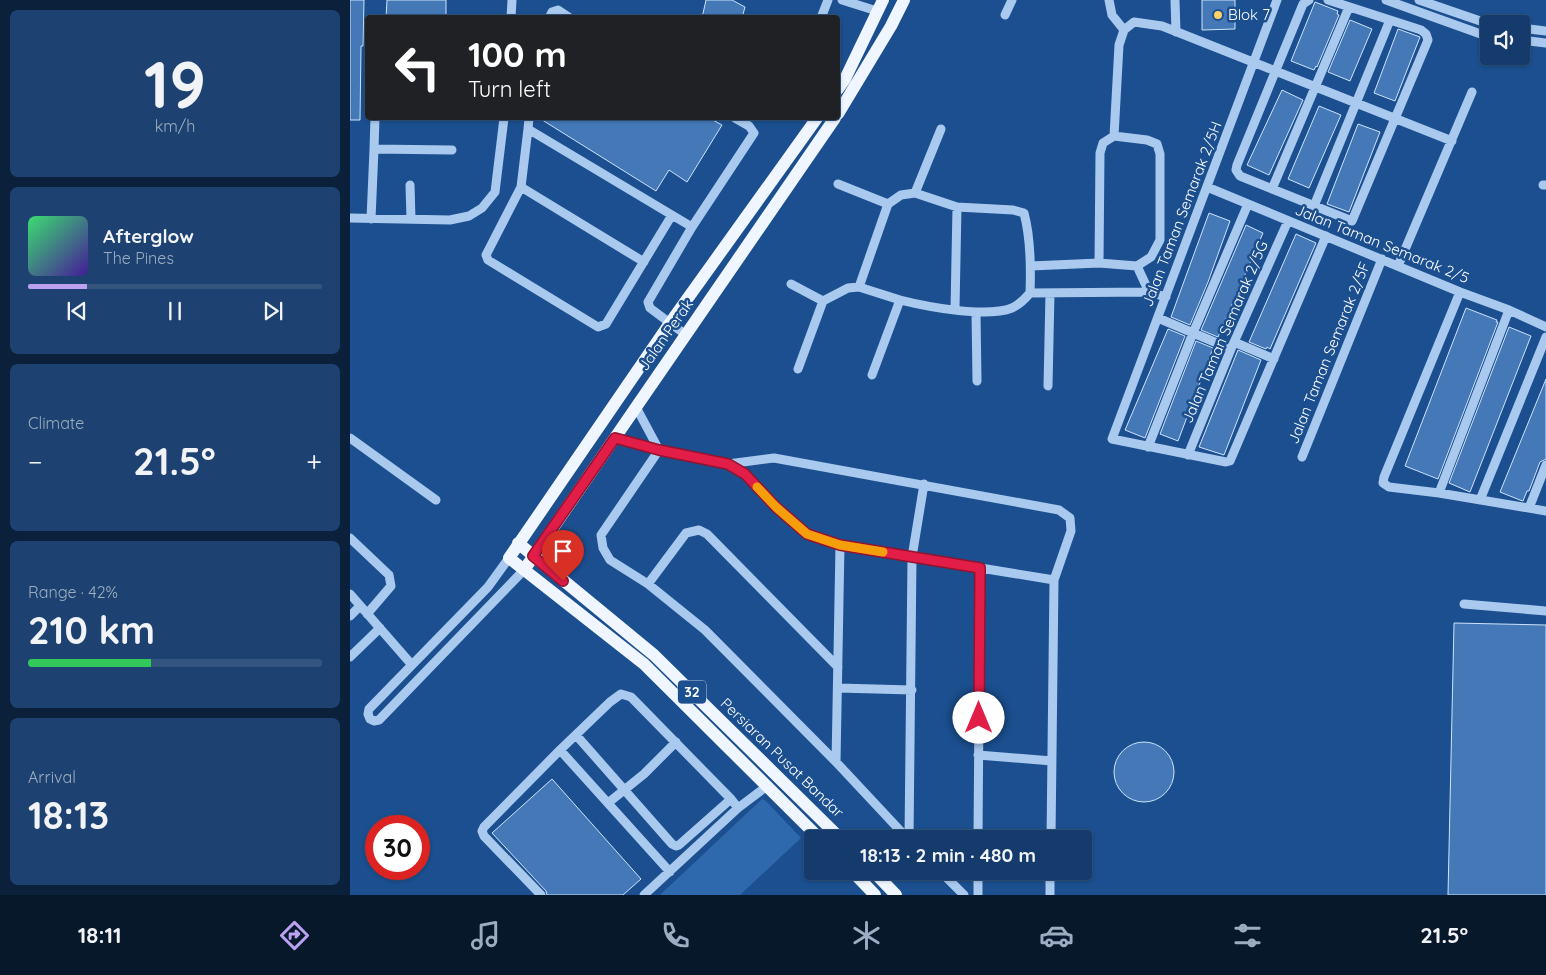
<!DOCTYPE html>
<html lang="en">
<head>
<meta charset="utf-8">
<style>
  :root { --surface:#143b6b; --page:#1d4271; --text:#f1f3f6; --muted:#9dadc1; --line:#33557e; --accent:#bca0f2 }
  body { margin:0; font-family:Quicksand,sans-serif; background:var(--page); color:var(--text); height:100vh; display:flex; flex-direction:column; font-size:19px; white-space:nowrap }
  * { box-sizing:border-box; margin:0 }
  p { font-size:16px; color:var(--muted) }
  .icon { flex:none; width:28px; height:28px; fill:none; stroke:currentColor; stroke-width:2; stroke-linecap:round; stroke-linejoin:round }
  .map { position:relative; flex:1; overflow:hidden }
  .side { display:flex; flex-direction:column; gap:10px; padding:10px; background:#0b203b; width:350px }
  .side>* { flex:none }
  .banner { position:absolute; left:15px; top:15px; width:475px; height:105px; border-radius:5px; box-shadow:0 1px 4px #0004,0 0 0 1px var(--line); background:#202124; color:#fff; overflow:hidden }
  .controls { position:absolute; left:1130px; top:15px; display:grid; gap:10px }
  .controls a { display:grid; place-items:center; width:50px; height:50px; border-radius:5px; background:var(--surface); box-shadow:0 1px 4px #0004,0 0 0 1px var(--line); font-size:25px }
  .speed { position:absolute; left:15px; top:815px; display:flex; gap:10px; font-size:25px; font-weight:700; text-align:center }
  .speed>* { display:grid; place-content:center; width:65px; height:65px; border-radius:50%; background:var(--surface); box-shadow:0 1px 4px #0004,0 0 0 1px var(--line); line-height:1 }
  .speed .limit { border:8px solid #d22; background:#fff; color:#111 }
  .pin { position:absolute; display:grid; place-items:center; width:42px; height:42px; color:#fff; margin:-51px -21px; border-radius:50% 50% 50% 0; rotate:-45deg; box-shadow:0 0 5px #0007 }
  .pin .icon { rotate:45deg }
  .me { position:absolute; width:55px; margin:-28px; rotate:0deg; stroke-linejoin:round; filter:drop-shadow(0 0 4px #0008) }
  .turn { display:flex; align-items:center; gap:18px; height:105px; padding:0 20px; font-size:22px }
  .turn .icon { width:65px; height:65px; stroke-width:2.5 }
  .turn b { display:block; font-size:35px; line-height:42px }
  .big { font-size:38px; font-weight:700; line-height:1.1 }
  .side .tile { flex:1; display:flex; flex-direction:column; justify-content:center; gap:8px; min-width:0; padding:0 18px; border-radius:8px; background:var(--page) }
  .side .dial { align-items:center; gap:0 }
  .dial b { font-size:65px; line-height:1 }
  .song { display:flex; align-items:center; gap:15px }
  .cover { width:60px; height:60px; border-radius:8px; background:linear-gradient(135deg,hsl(140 70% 55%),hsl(260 70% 35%)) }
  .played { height:5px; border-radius:2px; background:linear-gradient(90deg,var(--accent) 20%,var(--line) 20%) }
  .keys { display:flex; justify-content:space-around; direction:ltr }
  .heat { display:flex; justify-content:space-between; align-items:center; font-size:28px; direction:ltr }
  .charge { height:8px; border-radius:4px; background:linear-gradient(90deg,#34c759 42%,var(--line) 0) }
  .trip { position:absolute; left:454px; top:830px; width:288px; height:50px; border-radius:5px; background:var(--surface); box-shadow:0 1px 4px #0004,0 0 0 1px var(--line); font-weight:700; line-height:50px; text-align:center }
  .dock { display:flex; height:80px; justify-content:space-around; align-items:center; background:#08182b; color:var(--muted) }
  .dock .icon { width:35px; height:35px }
  .dock .current { color:var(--accent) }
  .dock b { font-size:22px; color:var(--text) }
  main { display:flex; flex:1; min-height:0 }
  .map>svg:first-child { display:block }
</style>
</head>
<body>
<main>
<section class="side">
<div class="tile dial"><b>19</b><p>km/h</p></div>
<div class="tile">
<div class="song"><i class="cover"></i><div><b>Afterglow</b><p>The Pines</p></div></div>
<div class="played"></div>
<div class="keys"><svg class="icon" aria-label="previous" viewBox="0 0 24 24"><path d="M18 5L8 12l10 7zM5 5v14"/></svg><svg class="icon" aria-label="pause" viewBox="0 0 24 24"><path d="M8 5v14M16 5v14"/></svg><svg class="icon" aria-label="next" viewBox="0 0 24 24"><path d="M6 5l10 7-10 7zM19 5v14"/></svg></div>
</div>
<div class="tile"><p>Climate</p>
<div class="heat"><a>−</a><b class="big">21.5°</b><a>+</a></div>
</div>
<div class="tile"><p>Range · 42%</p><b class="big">210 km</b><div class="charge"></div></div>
<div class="tile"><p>Arrival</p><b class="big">18:13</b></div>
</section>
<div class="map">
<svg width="1196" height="895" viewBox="0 0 1196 895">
  <rect width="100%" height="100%" fill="#1b4f8f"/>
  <!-- green -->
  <path fill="#2e69ad" d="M412,799L416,801L451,838L390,895H310Z"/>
  <!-- building -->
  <path fill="#4478b7" stroke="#cfe3fa" d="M0,0H14L13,46H11L10,120H0Z
    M37,0H96V18H36Z
    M356,0H382L395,7L392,18H352Z
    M852,0H885V29L852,30Z
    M965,2L988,11L987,14L989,15L967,67L966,66L964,70L941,61Z
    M1000,20L1022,29L1000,81L978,72Z
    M1048,29L1070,37L1045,101L1024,93Z
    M932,90L953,100L919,175L897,165Z
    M969,106L991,115L959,188L938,179Z
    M189,118H359L372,125L337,182L319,170L306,191Z
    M1008,124L1030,132L999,212L977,204Z
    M859,213L880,221L858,282L840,325L821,317Z
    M896,225L913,233L868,337L851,330Z
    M946,234L966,243L920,349L917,347L916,349L899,342Z
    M1116,308L1147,320L1146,322H1148L1088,479L1055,466Z
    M1159,327L1181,336L1120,492L1099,483Z
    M818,329L835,336L795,438L775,430Z
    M846,341L863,348L828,441L810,434Z
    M888,350L911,360L874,455L849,447Z
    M1196,379V459L1190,462L1179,491H1177L1173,501L1170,500L1150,492Z
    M1104,623L1196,625V895H1098Z
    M764 772a30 30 0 1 1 60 0a30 30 0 1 1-60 0Z
    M202,779L291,879L273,895H197L196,891L142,833Z"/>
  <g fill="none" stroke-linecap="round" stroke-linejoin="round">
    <!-- minor -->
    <path stroke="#a9c9ee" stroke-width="9" d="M492,0L527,11
      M759,0L762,15L774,30
      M825,0L826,32
      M927,0L762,439L876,462L880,461L976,236
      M959,0L953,4L887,165L886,170L890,176L1002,221L1078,40L1076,34L1071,30L978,0
      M1036,0L1139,37
      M1069,0L1139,24
      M655,15L662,0
      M161,18L162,0
      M199,18L202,12L208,10L220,18
      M471,18L478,0
      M1171,28L1196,31
      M1171,40L1196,43
      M178,129L179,118
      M24,149L25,118
      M488,184L538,204L509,287
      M60,185L61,219
      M1193,185H1196
      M171,187L294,262
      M857,187L1110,292L1159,310L1196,327
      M922,189L999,7
      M565,193L591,129
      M964,206L1040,20
      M322,215L256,324L248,327L138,260L136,255L171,187L178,129L342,227L298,302L300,308L336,335
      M0,218L100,220L119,216L132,208L145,192L154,118
      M21,219L24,149L102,150
      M342,227L404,133L399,126L385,118
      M749,263L787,266L801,257L810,240V154L807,144L797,140L764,136
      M681,266L749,263L750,153L753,143L764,136L769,45L774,30L784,22L812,26L1102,141
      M787,266L799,292
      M1048,266L1122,92
      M441,284L473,301
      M1110,292L1034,477L1033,483L1039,487L1089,493L1196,511
      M680,293L799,292L816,297
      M605,309L607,207
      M626,312L627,381
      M808,318L881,349
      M884,342L924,359
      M448,369L473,301L498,288L509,287L550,300
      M522,375L550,300C578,307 636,318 662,308C670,304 675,299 680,293C681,267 681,239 674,213L663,210L607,207L565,193L551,195L538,204
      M698,386L700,293
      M286,407L309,450
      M0,438L86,500
      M265,438L309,450L378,464L395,474L426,507L457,534L490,545L704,580L701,839
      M798,447L843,333L898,204
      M309,450L251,535L253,548L260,560L298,584L355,630L486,762L558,839
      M838,455L881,349L938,221
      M952,457L1032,259
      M378,464L424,458L709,510L720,518L721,531L704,580
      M1089,493L1159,310
      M1130,500L1196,337
      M1179,508L1196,465
      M0,538L39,575L41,586L17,614
      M159,558L138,587L19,709L18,714L20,719L24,721L29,720L174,570
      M298,584L336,533L349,530L357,534L488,667
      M0,594L62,665
      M1114,604L1196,611
      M0,616L10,606
      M0,657L30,628
      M488,688L562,690
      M226,735L322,844L326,846L329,845L381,799
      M628,755L702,761
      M486,762L490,545
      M258,803L294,774L326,742
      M559,839L562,557L574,484
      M628,839L630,568
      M590,871L614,895
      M320,872L210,750L260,702L271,694L281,697L381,799L388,808
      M191,895L134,836L132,831L134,827L210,750
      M294,895L388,808L417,786
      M628,895V871
      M700,895V871"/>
    <!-- major -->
    <path stroke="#f0f6ff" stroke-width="12" d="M488,89L495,79L533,0
      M488,114L541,26L554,0
      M467,118L320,323L159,558L294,664L470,839
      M168,543L304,655L491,839
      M174,570L485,118
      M502,871L525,895
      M523,871L546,895"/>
  </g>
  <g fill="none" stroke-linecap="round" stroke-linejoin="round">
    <!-- route casing -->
    <g stroke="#92132f" stroke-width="12">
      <path id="route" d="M213,581L183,556L265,438L309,450L378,464L395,474L426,507L457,534L490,545L630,568L629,718"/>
    </g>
    <!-- route -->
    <use href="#route" stroke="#e11d48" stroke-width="9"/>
    <!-- slow -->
    <path stroke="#f59e0b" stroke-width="9" d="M407,487L426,507L457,534L490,545L533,552"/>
  </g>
  <!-- markers -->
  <circle fill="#ffd166" stroke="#1b4f8f" stroke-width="2" cx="868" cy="15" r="5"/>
  <g text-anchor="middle" stroke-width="5" stroke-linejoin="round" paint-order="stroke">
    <!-- shield labels -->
    <rect fill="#1b4f8f" stroke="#bbcadd" stroke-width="1" x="328" y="680.5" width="28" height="23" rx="4"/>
    <g font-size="14" font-weight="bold" fill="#fff">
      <text x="342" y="697">32</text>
    </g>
    <!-- poi labels -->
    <g font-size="15" fill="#fff" stroke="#1b4f8f" text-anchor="start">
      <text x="878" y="20">Blok 7</text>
    </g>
    <!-- street labels -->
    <g font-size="15" fill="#fff" stroke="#1b4f8f">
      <text transform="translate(832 214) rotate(-69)" y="5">Jalan Taman Semarak 2/5H</text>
      <text transform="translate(1032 244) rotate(22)" y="5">Jalan Taman Semarak 2/5</text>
      <text transform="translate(875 332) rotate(-67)" y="5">Jalan Taman Semarak 2/5G</text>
      <text transform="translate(316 335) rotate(-55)" y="5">Jalan Perak</text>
      <text transform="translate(979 353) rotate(-68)" y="5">Jalan Taman Semarak 2/5F</text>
      <text transform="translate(432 758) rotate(44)" y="5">Persiaran Pusat Bandar</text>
    </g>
  </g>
</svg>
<div class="controls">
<a><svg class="icon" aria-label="sound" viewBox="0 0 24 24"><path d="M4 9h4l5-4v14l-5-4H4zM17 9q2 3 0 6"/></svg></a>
</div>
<div class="speed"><div class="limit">30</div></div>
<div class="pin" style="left:213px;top:581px;background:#d93025"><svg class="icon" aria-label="arrive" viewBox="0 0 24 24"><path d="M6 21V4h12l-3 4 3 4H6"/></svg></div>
<svg class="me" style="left:629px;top:718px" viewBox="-20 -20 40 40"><circle r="19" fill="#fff"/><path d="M0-13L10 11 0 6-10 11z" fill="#e11d48"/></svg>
<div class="trip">18:13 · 2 min · 480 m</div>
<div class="banner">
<div class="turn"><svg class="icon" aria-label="left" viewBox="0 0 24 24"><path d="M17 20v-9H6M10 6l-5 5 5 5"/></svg><div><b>100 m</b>Turn left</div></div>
</div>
</div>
</main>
<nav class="dock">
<b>18:11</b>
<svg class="icon current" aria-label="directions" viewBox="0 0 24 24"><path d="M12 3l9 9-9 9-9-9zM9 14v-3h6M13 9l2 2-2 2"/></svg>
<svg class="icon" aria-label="music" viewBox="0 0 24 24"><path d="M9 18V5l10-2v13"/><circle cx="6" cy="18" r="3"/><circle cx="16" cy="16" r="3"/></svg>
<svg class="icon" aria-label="phone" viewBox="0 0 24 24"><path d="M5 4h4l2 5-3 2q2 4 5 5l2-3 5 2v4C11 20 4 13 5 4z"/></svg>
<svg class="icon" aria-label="climate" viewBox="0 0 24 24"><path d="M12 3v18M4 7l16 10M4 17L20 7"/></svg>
<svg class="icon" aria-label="car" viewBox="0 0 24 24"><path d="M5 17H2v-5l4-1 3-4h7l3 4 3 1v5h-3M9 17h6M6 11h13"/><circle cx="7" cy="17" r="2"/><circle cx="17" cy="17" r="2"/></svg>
<svg class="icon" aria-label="filters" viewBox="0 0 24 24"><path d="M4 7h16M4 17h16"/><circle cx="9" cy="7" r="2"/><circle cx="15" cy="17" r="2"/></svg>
<b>21.5°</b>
</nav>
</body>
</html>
